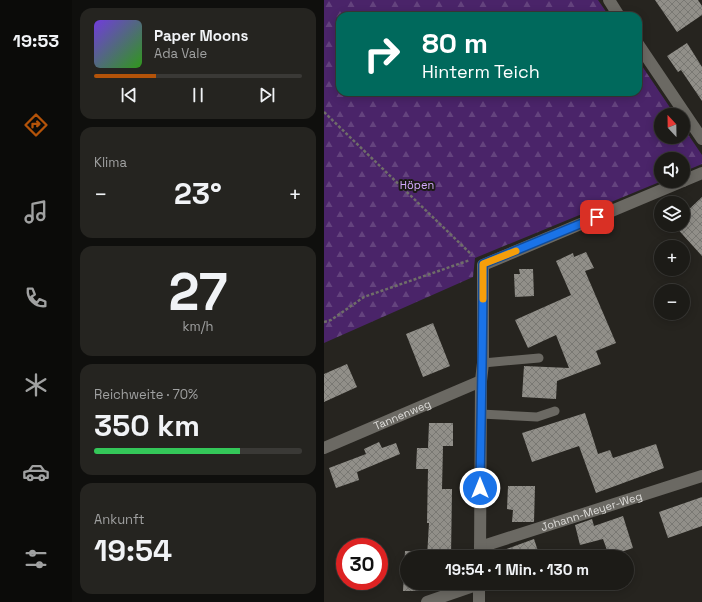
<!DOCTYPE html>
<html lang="de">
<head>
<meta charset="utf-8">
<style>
  :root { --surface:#1c1b17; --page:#252420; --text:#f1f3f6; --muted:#a0a1a1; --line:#3a3936; --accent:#b45309 }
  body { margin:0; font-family:"Space Grotesk",sans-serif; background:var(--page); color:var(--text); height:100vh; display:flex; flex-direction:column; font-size:15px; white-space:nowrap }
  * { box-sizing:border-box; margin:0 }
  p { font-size:13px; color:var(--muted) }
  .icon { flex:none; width:22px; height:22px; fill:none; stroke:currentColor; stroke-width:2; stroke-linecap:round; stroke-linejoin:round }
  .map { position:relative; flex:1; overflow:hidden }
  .sheet { display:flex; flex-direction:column; gap:8px; padding:8px; background:#0f0f0d; width:252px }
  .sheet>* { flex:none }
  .guide { position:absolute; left:12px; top:12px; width:306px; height:84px; border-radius:12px; box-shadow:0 2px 10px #0003,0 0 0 1px var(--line); background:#00695c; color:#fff; overflow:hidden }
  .needle { width:26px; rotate:338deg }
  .controls { position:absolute; left:330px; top:108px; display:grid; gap:8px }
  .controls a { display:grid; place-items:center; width:36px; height:36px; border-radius:50%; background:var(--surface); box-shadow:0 2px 10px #0003,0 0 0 1px var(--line); font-size:20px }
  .speed { position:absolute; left:12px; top:538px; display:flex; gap:8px; font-size:20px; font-weight:700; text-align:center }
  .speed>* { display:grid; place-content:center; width:52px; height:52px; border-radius:50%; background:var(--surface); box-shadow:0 2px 10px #0003,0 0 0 1px var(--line); line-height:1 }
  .speed .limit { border:6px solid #d22; background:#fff; color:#111 }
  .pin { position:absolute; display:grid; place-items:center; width:34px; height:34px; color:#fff; margin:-17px; border-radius:8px; box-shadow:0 2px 6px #0006 }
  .me { position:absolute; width:44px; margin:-22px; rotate:0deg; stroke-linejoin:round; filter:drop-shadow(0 0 3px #0008) }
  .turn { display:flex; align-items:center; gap:14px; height:84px; padding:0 20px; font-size:18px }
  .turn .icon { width:52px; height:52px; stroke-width:2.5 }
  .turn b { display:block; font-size:28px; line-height:34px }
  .big { font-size:30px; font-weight:800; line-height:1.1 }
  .sheet .card { flex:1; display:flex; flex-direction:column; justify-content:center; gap:6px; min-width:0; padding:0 14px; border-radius:12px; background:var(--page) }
  .sheet .dial { align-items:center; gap:0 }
  .dial b { font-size:52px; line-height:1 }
  .song { display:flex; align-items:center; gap:12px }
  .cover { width:48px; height:48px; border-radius:6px; background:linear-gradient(135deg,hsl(260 70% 55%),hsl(110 70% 35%)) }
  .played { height:4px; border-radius:2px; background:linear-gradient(90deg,var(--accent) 30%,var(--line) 30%) }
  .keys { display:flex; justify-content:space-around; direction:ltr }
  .heat { display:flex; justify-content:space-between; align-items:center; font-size:22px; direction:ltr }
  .charge { height:6px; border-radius:3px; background:linear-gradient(90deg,#34c759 70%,var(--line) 0) }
  .trip { position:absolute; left:76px; top:550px; width:234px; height:40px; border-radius:20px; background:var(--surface); box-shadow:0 2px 10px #0003,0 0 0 1px var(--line); font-weight:800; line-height:40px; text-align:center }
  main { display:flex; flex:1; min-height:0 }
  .menu { display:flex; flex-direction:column; width:72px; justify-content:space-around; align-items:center; background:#0b0b09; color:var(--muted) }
  .menu .icon { width:28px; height:28px }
  .menu .active { color:var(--accent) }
  .menu b { font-size:18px; color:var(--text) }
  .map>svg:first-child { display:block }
</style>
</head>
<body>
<main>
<nav class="menu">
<b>19:53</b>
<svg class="icon active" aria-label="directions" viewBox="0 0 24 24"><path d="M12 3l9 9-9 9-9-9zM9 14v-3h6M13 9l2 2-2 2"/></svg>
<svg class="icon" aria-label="music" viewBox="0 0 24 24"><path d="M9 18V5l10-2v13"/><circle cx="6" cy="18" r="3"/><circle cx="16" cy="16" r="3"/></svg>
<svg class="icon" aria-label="phone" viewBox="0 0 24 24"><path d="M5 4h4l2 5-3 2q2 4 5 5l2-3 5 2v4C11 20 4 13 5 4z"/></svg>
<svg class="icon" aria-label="climate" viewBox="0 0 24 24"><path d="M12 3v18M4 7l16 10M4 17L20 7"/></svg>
<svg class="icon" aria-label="car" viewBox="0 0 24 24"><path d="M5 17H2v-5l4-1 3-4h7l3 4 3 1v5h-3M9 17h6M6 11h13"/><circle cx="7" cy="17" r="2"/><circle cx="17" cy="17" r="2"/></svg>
<svg class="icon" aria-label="filters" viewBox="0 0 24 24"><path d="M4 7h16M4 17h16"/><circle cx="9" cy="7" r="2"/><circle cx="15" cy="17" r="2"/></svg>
</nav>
<section class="sheet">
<div class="card">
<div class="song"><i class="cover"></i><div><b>Paper Moons</b><p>Ada Vale</p></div></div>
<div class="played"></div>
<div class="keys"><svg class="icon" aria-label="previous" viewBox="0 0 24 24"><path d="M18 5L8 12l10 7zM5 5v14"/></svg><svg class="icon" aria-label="pause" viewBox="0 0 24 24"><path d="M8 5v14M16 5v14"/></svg><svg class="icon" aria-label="next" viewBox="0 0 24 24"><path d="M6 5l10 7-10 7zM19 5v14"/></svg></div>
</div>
<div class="card"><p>Klima</p>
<div class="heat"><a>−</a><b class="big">23°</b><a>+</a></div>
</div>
<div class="card dial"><b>27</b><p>km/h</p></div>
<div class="card"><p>Reichweite · 70%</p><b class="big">350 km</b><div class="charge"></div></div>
<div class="card"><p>Ankunft</p><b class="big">19:54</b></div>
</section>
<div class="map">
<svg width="378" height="602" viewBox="0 0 378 602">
  <defs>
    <pattern id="forest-firs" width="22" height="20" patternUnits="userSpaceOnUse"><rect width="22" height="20" fill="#4a2469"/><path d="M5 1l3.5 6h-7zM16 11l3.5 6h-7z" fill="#64437e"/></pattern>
    <pattern id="building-cross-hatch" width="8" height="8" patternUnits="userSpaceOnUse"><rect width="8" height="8" fill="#918f89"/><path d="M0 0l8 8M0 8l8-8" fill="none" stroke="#797873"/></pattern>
  </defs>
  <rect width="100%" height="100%" fill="#26241f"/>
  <!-- forest -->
  <path fill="url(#forest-firs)" d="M0,0H274L285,16H16V92H314V60L351,115H337V137H359V127L378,155V164L359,172V159H337L338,181L151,258L149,277L0,343Z"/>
  <!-- building -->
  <path fill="url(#building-cross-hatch)" d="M331,0H374L378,6V15L353,32Z
    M363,43L378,67V101L357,70L354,72L343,56Z
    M378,197V256L350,225H359V215Z
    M262,252L270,268L261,271L292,343L272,351L277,364L233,381L232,399L198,397L200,366L245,368L232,335L204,348L191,320L247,295L232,261L249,253L250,257Z
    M195,269H209L210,296L191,297L190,274H196Z
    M109,323L126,366L99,377L82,334Z
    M23,364L33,387L0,402V374Z
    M261,413L274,454L286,450L289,458L332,444L340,468L272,493L255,446L208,462L198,433Z
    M105,423H129V446H119L118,489H128L127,557H103L105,523H103L104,469H92L93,448H104Z
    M55,442L58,448L72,443L76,454L33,472L35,480L12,488L5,468L42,454L40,449Z
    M184,486H211L210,522H188L189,510L183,509Z
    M378,497V526L344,538L335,512Z
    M299,516L309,548L285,556L279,539L256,545L251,525L268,519L270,526Z
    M210,539L216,557H167L166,555Z
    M81,551L102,552V557H83V583H100V591H79Z"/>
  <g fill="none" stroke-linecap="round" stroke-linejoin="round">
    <!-- path -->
    <path stroke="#6f6d69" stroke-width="2.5" stroke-dasharray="3 2" stroke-linecap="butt" d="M0,112L148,255
      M0,322L7,320L40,297L146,260"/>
    <!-- lane -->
    <path stroke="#6b6963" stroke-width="9" d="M159,363L215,358
      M157,414L213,417L231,411"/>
    <!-- street -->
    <g stroke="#6b6963" stroke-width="12">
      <path d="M285,0L295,16"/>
      <path d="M314,44L378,139"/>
      <path d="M359,181L378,173"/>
      <path id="s1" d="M0,448L157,381"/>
      <path id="s2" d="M156,547L378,476"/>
      <path d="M156,557L157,381L159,363V265L359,181"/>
      <path d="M103,602L155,584"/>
      <path d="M155,602V583"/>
    </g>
  </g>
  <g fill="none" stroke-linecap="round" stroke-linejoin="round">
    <!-- route casing -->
    <g stroke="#114b97" stroke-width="10">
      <path id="route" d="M156,488C157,413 159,339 159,264L273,217"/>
    </g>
    <!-- route -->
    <use href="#route" stroke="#1a73e8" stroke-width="7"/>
    <!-- slow -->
    <path stroke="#f59e0b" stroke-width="7" d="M159,299V264L192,251"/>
  </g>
  <g text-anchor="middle" stroke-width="4" stroke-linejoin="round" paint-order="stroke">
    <!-- park labels -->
    <g font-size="11" fill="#d3aafd" stroke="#1c1b16">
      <text x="93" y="189">Höpen</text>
    </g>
    <!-- street labels -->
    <g font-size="11" fill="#dddcd9" stroke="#1c1b16">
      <text dy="4" stroke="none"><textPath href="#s1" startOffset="85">Tannenweg</textPath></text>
      <text dy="4" stroke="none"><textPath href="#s2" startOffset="117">Johann-Meyer-Weg</textPath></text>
    </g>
  </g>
</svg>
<div class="controls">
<a><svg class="needle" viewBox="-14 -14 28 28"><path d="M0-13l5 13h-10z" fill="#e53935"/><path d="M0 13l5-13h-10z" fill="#a0a1a1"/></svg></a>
<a><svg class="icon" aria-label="sound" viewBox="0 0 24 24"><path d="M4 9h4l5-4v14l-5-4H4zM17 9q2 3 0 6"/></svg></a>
<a><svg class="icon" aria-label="layers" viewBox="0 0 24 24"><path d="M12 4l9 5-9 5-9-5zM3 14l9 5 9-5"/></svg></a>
<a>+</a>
<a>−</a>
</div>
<div class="speed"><div class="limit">30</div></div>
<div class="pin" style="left:273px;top:217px;background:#d93025"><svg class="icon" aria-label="arrive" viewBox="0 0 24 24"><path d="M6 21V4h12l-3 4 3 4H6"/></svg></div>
<svg class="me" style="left:156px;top:488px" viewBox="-20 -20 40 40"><circle r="17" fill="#1a73e8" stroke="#fff" stroke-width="3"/><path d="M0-11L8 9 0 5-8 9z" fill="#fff"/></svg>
<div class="trip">19:54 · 1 Min. · 130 m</div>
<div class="guide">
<div class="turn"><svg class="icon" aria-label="right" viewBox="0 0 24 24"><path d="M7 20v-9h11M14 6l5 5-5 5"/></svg><div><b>80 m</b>Hinterm Teich</div></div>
</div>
</div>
</main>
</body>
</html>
